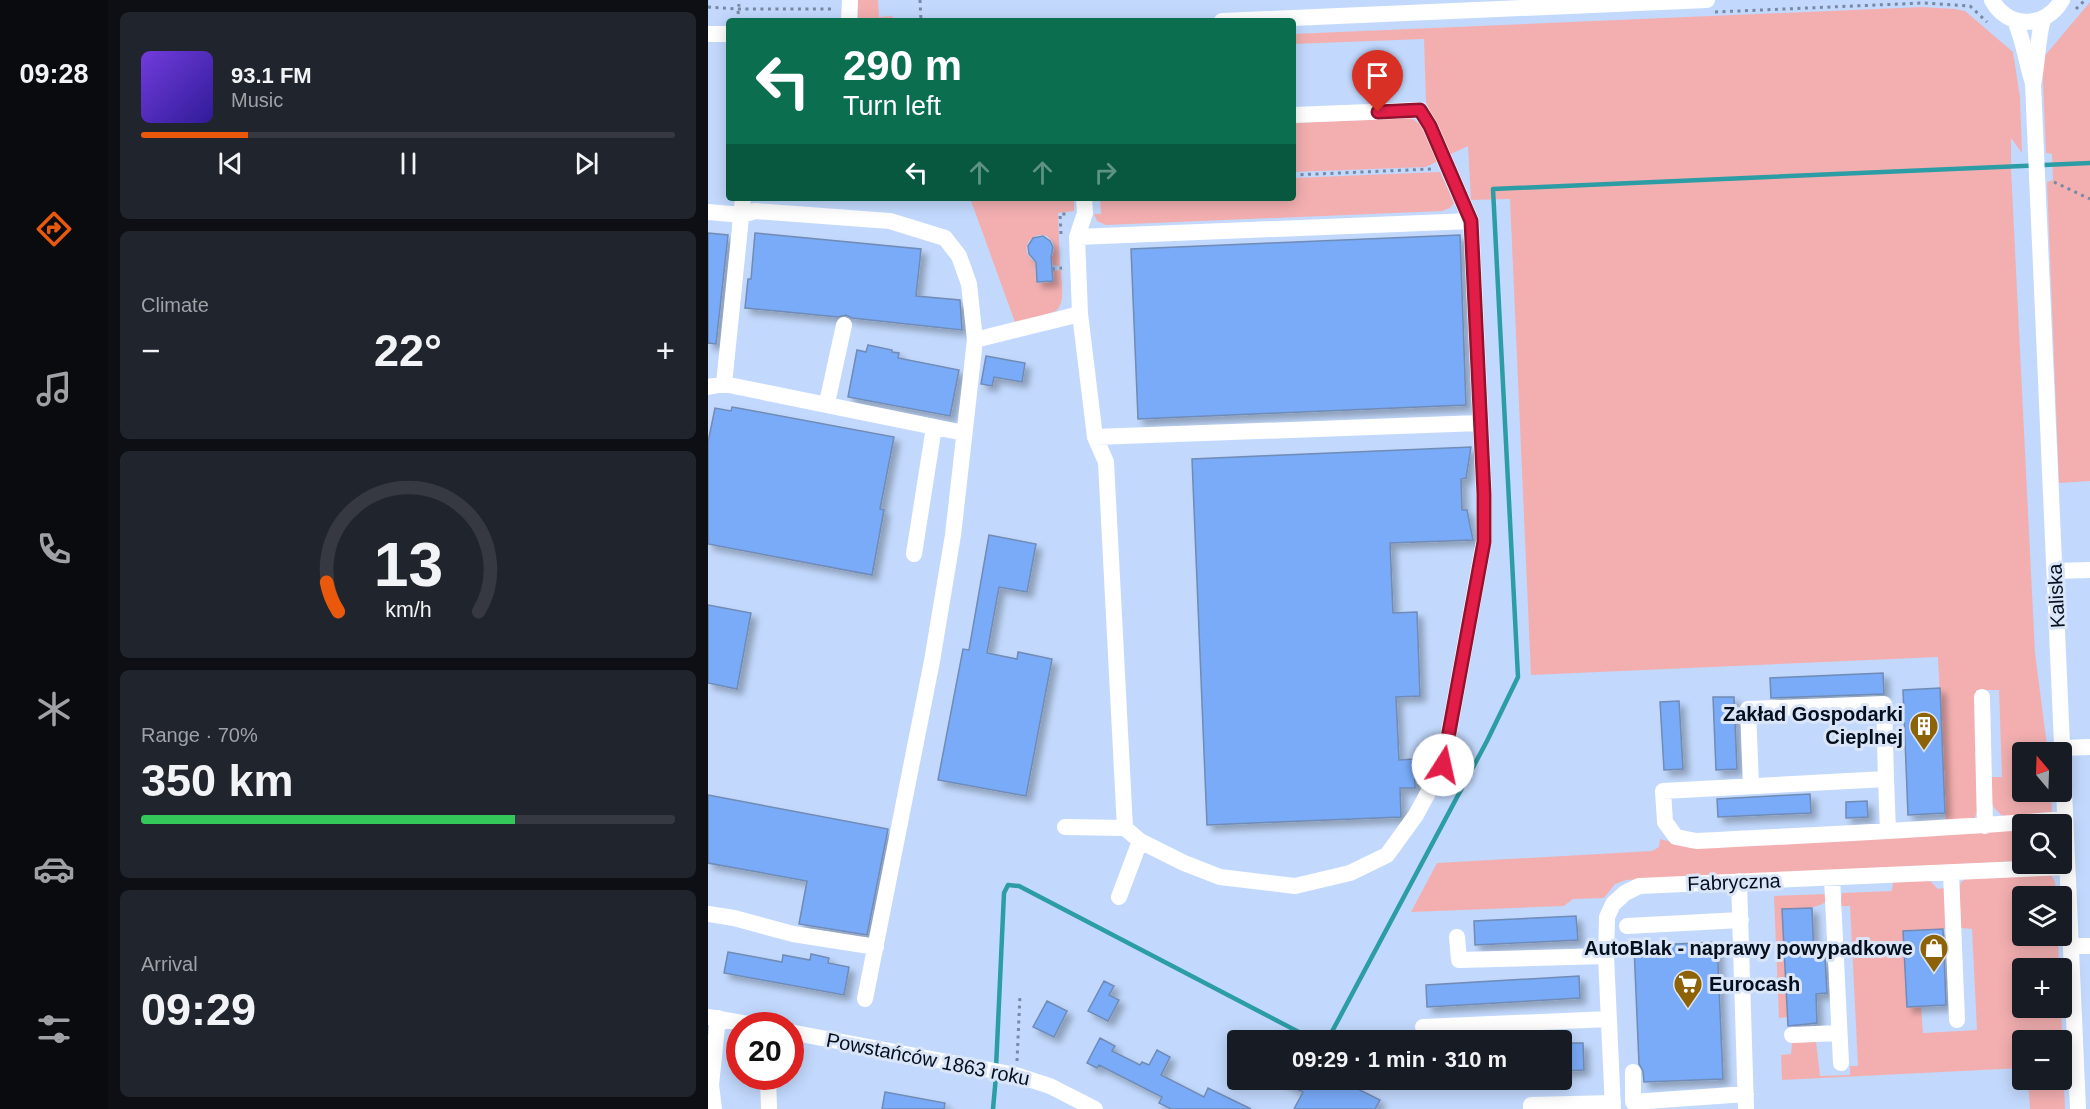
<!DOCTYPE html>
<html lang="en">
<head>
<meta charset="utf-8">
<style>
  :root { --surface:#171b24; --page:#20242c; --text:#f1f3f6; --muted:#9ea1a6; --line:#363941; --accent:#ea580c }
  body { margin:0; font-family:Helvetica,sans-serif; background:var(--page); color:var(--text); height:100vh; display:flex; flex-direction:column; font-size:22px; white-space:nowrap }
  * { box-sizing:border-box; margin:0 }
  p { font-size:20px; color:var(--muted) }
  .icon { flex:none; width:33px; height:33px; fill:none; stroke:currentColor; stroke-width:2; stroke-linecap:round; stroke-linejoin:round }
  .map { position:relative; flex:1; overflow:hidden }
  .details { display:flex; flex-direction:column; gap:12px; padding:12px; background:#0d0f14; width:600px }
  .details>* { flex:none }
  .top-card { position:absolute; left:18px; top:18px; width:570px; height:183px; border-radius:6px; box-shadow:0 3px 15px #0003; background:#0b6e4f; color:#fff; overflow:hidden }
  .needle { width:39px; rotate:341deg }
  .buttons { position:absolute; left:1304px; top:742px; display:grid; gap:12px }
  .buttons a { display:grid; place-items:center; width:60px; height:60px; border-radius:6px; background:var(--surface); box-shadow:0 3px 15px #0003; font-size:30px }
  .speed { position:absolute; left:18px; top:1012px; display:flex; gap:12px; font-size:30px; font-weight:700; text-align:center }
  .speed>* { display:grid; place-content:center; width:78px; height:78px; border-radius:50%; background:var(--surface); box-shadow:0 3px 15px #0003; line-height:1 }
  .speed .limit { border:9px solid #d22; background:#fff; color:#111 }
  .pin { position:absolute; display:grid; place-items:center; width:51px; height:51px; color:#fff; margin:-62px -26px; border-radius:50% 50% 50% 0; rotate:-45deg; box-shadow:0 0 6px #0007 }
  .pin .icon { rotate:45deg }
  .me { position:absolute; width:66px; margin:-33px; rotate:10deg; stroke-linejoin:round; filter:drop-shadow(0 0 4px #0008) }
  .turn { display:flex; align-items:center; gap:21px; height:126px; padding:0 18px; font-size:27px }
  .turn .icon { width:78px; height:78px; stroke-width:2.5 }
  .turn b { display:block; font-size:42px; line-height:51px }
  .lanes { display:flex; align-items:center; height:57px; padding:0 18px; background:#0003; justify-content:center; gap:30px; direction:ltr }
  .lanes .off { opacity:.35 }
  .big { font-size:45px; font-weight:700; line-height:1.1 }
  .details .widget { flex:1; display:flex; flex-direction:column; justify-content:center; gap:9px; min-width:0; padding:0 21px; border-radius:9px; background:var(--page) }
  .details .dial { align-items:center; gap:0 }
  .dial svg { height:156px; overflow:visible; fill:none; stroke:var(--line); stroke-width:7; stroke-linecap:round; text-anchor:middle }
  .dial text { fill:var(--text); stroke:none }
  .song { display:flex; align-items:center; gap:18px }
  .cover { width:72px; height:72px; border-radius:9px; background:linear-gradient(135deg,hsl(260 70% 55%),hsl(250 70% 35%)) }
  .played { height:6px; border-radius:3px; background:linear-gradient(90deg,var(--accent) 20%,var(--line) 20%) }
  .keys { display:flex; justify-content:space-around; direction:ltr }
  .heat { display:flex; justify-content:space-between; align-items:center; font-size:33px; direction:ltr }
  .charge { height:9px; border-radius:4px; background:linear-gradient(90deg,#34c759 70%,var(--line) 0) }
  .trip { position:absolute; left:519px; top:1030px; width:345px; height:60px; border-radius:6px; background:var(--surface); box-shadow:0 3px 15px #0003; font-weight:700; line-height:60px; text-align:center }
  main { display:flex; flex:1; min-height:0 }
  .tabs { display:flex; flex-direction:column; width:108px; justify-content:space-around; align-items:center; background:#090b0e; color:var(--muted) }
  .tabs .icon { width:42px; height:42px }
  .tabs .current { color:var(--accent) }
  .tabs b { font-size:27px; color:var(--text) }
  .map>svg:first-child { display:block }
</style>
</head>
<body>
<main>
<nav class="tabs">
<b>09:28</b>
<svg class="icon current" aria-label="directions" viewBox="0 0 24 24"><path d="M12 3l9 9-9 9-9-9zM9 14v-3h6M13 9l2 2-2 2"/></svg>
<svg class="icon" aria-label="music" viewBox="0 0 24 24"><path d="M9 18V5l10-2v13"/><circle cx="6" cy="18" r="3"/><circle cx="16" cy="16" r="3"/></svg>
<svg class="icon" aria-label="phone" viewBox="0 0 24 24"><path d="M5 4h4l2 5-3 2q2 4 5 5l2-3 5 2v4C11 20 4 13 5 4z"/></svg>
<svg class="icon" aria-label="climate" viewBox="0 0 24 24"><path d="M12 3v18M4 7l16 10M4 17L20 7"/></svg>
<svg class="icon" aria-label="car" viewBox="0 0 24 24"><path d="M5 17H2v-5l4-1 3-4h7l3 4 3 1v5h-3M9 17h6M6 11h13"/><circle cx="7" cy="17" r="2"/><circle cx="17" cy="17" r="2"/></svg>
<svg class="icon" aria-label="filters" viewBox="0 0 24 24"><path d="M4 7h16M4 17h16"/><circle cx="9" cy="7" r="2"/><circle cx="15" cy="17" r="2"/></svg>
</nav>
<section class="details">
<div class="widget">
<div class="song"><i class="cover"></i><div><b>93.1 FM</b><p>Music</p></div></div>
<div class="played"></div>
<div class="keys"><svg class="icon" aria-label="previous" viewBox="0 0 24 24"><path d="M18 5L8 12l10 7zM5 5v14"/></svg><svg class="icon" aria-label="pause" viewBox="0 0 24 24"><path d="M8 5v14M16 5v14"/></svg><svg class="icon" aria-label="next" viewBox="0 0 24 24"><path d="M6 5l10 7-10 7zM19 5v14"/></svg></div>
</div>
<div class="widget"><p>Climate</p>
<div class="heat"><a>−</a><b class="big">22°</b><a>+</a></div>
</div>
<div class="widget dial"><svg viewBox="0 0 100 80">
<path d="M14 69A42 42 0 1 1 86 69"/>
<path d="M14 69A42 42 0 0 1 8 54" stroke="#ea580c"/>
<text x="50" y="56" font-size="32" font-weight="700">13</text>
<text x="50" y="72" font-size="11">km/h</text>
</svg></div>
<div class="widget"><p>Range · 70%</p><b class="big">350 km</b><div class="charge"></div></div>
<div class="widget"><p>Arrival</p><b class="big">09:29</b></div>
</section>
<div class="map">
<svg width="1382" height="1109" viewBox="0 0 1382 1109">
  <defs>
    <filter id="shadow"><feDropShadow dx="5.5" dy="5.5" stdDeviation="3" flood-color="#0004"/></filter>
  </defs>
  <rect width="100%" height="100%" fill="#c2d9fd"/>
  <!-- green -->
  <path fill="#f3afb0" d="M150,0H170L171,17L184,16L185,18L150,19Z
    M1382,2V481L1351,483L1339,182L1345,180L1344,154L1338,153L1334,59Z
    M1214,7L1247,9L1257,11L1305,52L1312,97L1314,153L1303,138V169L1327,653L1340,753H1314V792H1343L1344,812L1298,818C1280,806 1282,798 1281,777H1294L1291,690H1268L1269,812L1266,819L1238,826L1230,657L823,675L802,199L763,200L760,146L741,155L718,102L716,39L585,44V34Z
    M703,118L713,125L730,161L718,167L585,172V123Z
    M732,172L746,203L742,208L734,211L398,225L389,221L386,214H393L392,198H585V178Z
    M262,198H366V211L350,213L352,266L336,264C347,256 351,245 339,236C321,230 310,252 327,262L328,283L346,282L345,271L353,270C353,283 358,302 348,311L308,325Z
    M1314,829V861L918,880L907,884L896,898L865,899L856,906L703,912L729,863L944,851L951,847L952,839L974,845Z
    M1343,875L1347,882L1348,897H1314V936H1350L1351,969H1314V1008H1353L1357,1109H1322L1320,1080H1353V1041H1314V1068L1074,1080L1073,1055L1083,1054L1084,1043L1108,1041L1112,1076L1142,1075V1066H1150L1142,906H1132L1134,893L1184,891L1185,881H1222L1230,889L1236,888L1239,929L1195,932L1213,1006L1215,1033L1269,1030L1264,929L1253,928L1251,888L1253,882L1258,879Z
    M1119,894L1118,902C1106,910 1089,908 1074,909L1079,1017L1071,1018L1066,896Z"/>
  <g fill="none" stroke-linecap="round" stroke-linejoin="round">
    <!-- stream -->
    <path stroke="#2c9ca5" stroke-width="4.5" d="M619,1041L779,741L810,677L785,189L1382,163
      M288,1068L296,893L300,885L311,886L608,1041
      M285,1109L288,1076"/>
  </g>
  <!-- building -->
  <path fill="#79abf8" stroke="#708bb5" stroke-width="1.5" filter="url(#shadow)" d="M0,233L20,235L8,344L0,343Z
    M47,233L213,249L208,296L252,300L254,330L144,318L138,315L130,317L37,308L40,279H43Z
    M752,235L758,405L430,419L423,249Z
    M335,236L342,241L345,247L343,257L345,281L329,282L328,262L321,254L320,246L325,238Z
    M160,345L184,350V352L191,353L190,358L251,370L242,416L140,397L149,350L158,352Z
    M278,356L317,363L314,382L286,377L284,386L273,384Z
    M24,407L186,437L172,509L176,510L164,575L0,544V442L7,408L23,411Z
    M763,447L758,478L753,479L754,510H759L765,540L682,543L685,613L709,612L712,696L688,697L691,760L706,759L707,788H692L693,817L499,825L484,459Z
    M281,535L328,544L319,592L291,587L279,653L309,659L310,652L344,659L318,796L230,780L255,649L261,650Z
    M0,605L43,613L29,689L0,683Z
    M1175,673L1176,694L1063,698L1062,678Z
    M1232,688L1237,813L1200,815L1195,690Z
    M1005,697H1026L1029,769L1008,770Z
    M971,701L975,769L956,770L952,702Z
    M1102,794L1103,813L1010,817L1009,799Z
    M0,795L180,829L159,935L91,924L99,881L0,863Z
    M1159,801L1160,817L1138,818V802Z
    M1104,908L1106,957H1117L1119,993L1108,994L1109,1023L1080,1026L1074,909Z
    M868,916L870,940L767,945L766,921Z
    M1235,929L1238,1005L1199,1007L1195,931Z
    M1009,942L1015,1079L936,1082L935,1071L931,1064L926,946Z
    M20,952L74,962L75,955L102,960L103,954L121,958L120,963L141,967L136,995L16,973Z
    M871,976L872,998L719,1007L718,985Z
    M396,981L406,986L401,995L411,1000L400,1021L380,1011Z
    M339,1001L359,1011L346,1037L325,1027Z
    M392,1038L407,1046L404,1051L432,1065L434,1062L441,1065L449,1050L462,1057L453,1075L496,1097L500,1088L543,1109H463L451,1103L454,1097L391,1065L389,1068L379,1063Z
    M854,1043H875L876,1070L854,1071Z
    M571,1080H632L672,1100L667,1109H586L595,1092Z
    M177,1092L237,1103L236,1109H174Z"/>
  <g fill="none" stroke-linecap="round" stroke-linejoin="round">
    <!-- path -->
    <path stroke="#7789a4" stroke-width="3" stroke-dasharray="3 4.5" stroke-linecap="butt" d="M212,0L213,21
      M0,7L31,9H127
      M1368,9L1377,0
      M1007,12L1215,3L1262,6L1279,22
      M30,14L31,4
      M585,175L724,169
      M1346,182L1382,199
      M353,234L352,214H362
      M344,269L354,268
      M1104,948L1114,947
      M309,1061L312,995"/>
    <!-- minor -->
    <path stroke="#fff" stroke-width="16" d="M1284,0C1299,29 1338,29 1354,0
      M1335,19C1329,40 1330,62 1325,84L1370,1109
      M141,21L142,0
      M514,21L999,0
      M1307,21C1316,41 1318,62 1325,83
      M0,34H21
      M585,115L712,110L722,126L763,221
      M376,198L377,213L369,237L372,314L387,437L398,462L417,828L432,841L411,897
      M0,212L34,215L47,211L182,221L237,238L251,256L261,284L267,340L245,535L224,661L157,999
      M369,237L763,221L776,494V541L735,765L708,815L679,855L642,873L587,886L512,877L476,863L432,841
      M267,340L372,314
      M16,384L35,198
      M0,387L16,384L256,433
      M119,403L136,325
      M387,437L772,423
      M206,554L226,427
      M1347,571L1382,570
      M1274,697L1277,826
      M1355,748L1382,747
      M1043,786L1040,709L1176,704L1178,779
      M357,827L417,828
      M1180,831L1178,779L955,791L957,822L968,837L988,841C1111,835 1234,829 1357,819
      M1243,873L1249,1020
      M1124,878L1133,1063
      M1031,881L1038,1109
      M0,914L26,918L85,934L168,947
      M919,926L1033,920
      M749,937L751,960L898,956
      M1363,946H1382
      M0,1017L52,1026
      M715,1027L901,1019
      M82,1032L308,1075L342,1086L387,1109
      M1084,1035L1131,1033
      M925,1072V1102L1038,1094
      M60,1077L61,1109
      M0,1085H3L10,1018
      M3,1085L6,1109
      M823,1109V1105L905,1103
      M905,1109L898,956L899,917L905,904L917,893L931,886L1359,867"/>
  </g>
  <g fill="none" stroke-linecap="round" stroke-linejoin="round">
    <!-- route casing -->
    <g stroke="#92132f" stroke-width="15">
      <path id="route" d="M670,112L712,110L722,126L763,221L776,494V542L735,765"/>
    </g>
    <!-- route -->
    <use href="#route" stroke="#e11d48" stroke-width="10"/>
  </g>
  <!-- icons -->
  <defs>
    <g id="building-pin" transform="scale(1.5)"><path d="M0 17L-7.5 6A9.5 9.5 0 1 1 7.5 6Z" fill="#8e6308" stroke="#dae6f8"/><path d="M-4-6H4V6H1V3H-1V6H-4ZM-2.5-4.3h1.7v1.8h-1.7ZM.8-4.3h1.7v1.8H.8ZM-2.5-1h1.7V.8h-1.7ZM.8-1h1.7V.8H.8Z" fill="#fff"/></g>
    <g id="shop-pin" transform="scale(1.5)"><path d="M0 17L-7.5 6A9.5 9.5 0 1 1 7.5 6Z" fill="#8e6308" stroke="#dae6f8"/><path d="M-5-2.5h2.3a2.7 3.5 0 0 1 5.4 0H5L5.5 6h-11ZM-1.5-2.5h3a1.5 2.3 0 0 0-3 0Z" fill="#fff"/></g>
    <g id="supermarket-pin" transform="scale(1.5)"><path d="M0 17L-7.5 6A9.5 9.5 0 1 1 7.5 6Z" fill="#8e6308" stroke="#dae6f8"/><path d="M-6-5.5h2.5l.6 2H6L4.5 2H-2.5L-4.4-4H-6ZM-1.5 3.2a1.3 1.3 0 1 0 .1 0ZM3 3.2a1.3 1.3 0 1 0 .1 0Z" fill="#fff"/></g>
  </defs>
  <g fill-rule="evenodd">
    <use href="#building-pin" x="1216" y="726"/>
    <use href="#shop-pin" x="1226" y="948"/>
    <use href="#supermarket-pin" x="980" y="984"/>
  </g>
  <g text-anchor="middle" stroke-width="6" stroke-linejoin="round" paint-order="stroke">
    <!-- street labels -->
    <g font-size="20" fill="#060f1e" stroke="#dae6f8">
      <text transform="translate(1348 596) rotate(-93)" y="7">Kaliska</text>
      <text transform="translate(1026 882) rotate(-2)" y="7">Fabryczna</text>
      <text transform="translate(220 1059) rotate(11)" y="7">Powstańców 1863 roku</text>
    </g>
    <!-- poi labels -->
    <g font-size="20" font-weight="bold" fill="#060f1e" stroke="#dae6f8" text-anchor="end">
      <text x="1195" y="721">Zakład Gospodarki<tspan x="1195" dy="23">Cieplnej</tspan></text>
      <text x="1205" y="955">AutoBlak - naprawy powypadkowe</text>
      <text x="1001" y="991" text-anchor="start">Eurocash</text>
    </g>
  </g>
</svg>
<div class="buttons">
<a><svg class="needle" viewBox="-14 -14 28 28"><path d="M0-13l5 13h-10z" fill="#e53935"/><path d="M0 13l5-13h-10z" fill="#9ea1a6"/></svg></a>
<a><svg class="icon" aria-label="search" viewBox="0 0 24 24"><circle cx="10" cy="10" r="6"/><path d="M15 15l6 6"/></svg></a>
<a><svg class="icon" aria-label="layers" viewBox="0 0 24 24"><path d="M12 4l9 5-9 5-9-5zM3 14l9 5 9-5"/></svg></a>
<a>+</a>
<a>−</a>
</div>
<div class="speed"><div class="limit">20</div></div>
<div class="pin" style="left:670px;top:112px;background:#d93025"><svg class="icon" aria-label="arrive" viewBox="0 0 24 24"><path d="M6 21V4h12l-3 4 3 4H6"/></svg></div>
<svg class="me" style="left:735px;top:765px" viewBox="-20 -20 40 40"><circle r="19" fill="#fff"/><path d="M0-13L10 11 0 6-10 11z" fill="#e11d48"/></svg>
<div class="trip">09:29 · 1 min · 310 m</div>
<div class="top-card">
<div class="turn"><svg class="icon" aria-label="left" viewBox="0 0 24 24"><path d="M17 20v-9H6M10 6l-5 5 5 5"/></svg><div><b>290 m</b>Turn left</div></div>
<div class="lanes"><svg class="icon" aria-label="left" viewBox="0 0 24 24"><path d="M17 20v-9H6M10 6l-5 5 5 5"/></svg><svg class="icon off" aria-label="ahead" viewBox="0 0 24 24"><path d="M12 20V5M6 11l6-6 6 6"/></svg><svg class="icon off" aria-label="ahead" viewBox="0 0 24 24"><path d="M12 20V5M6 11l6-6 6 6"/></svg><svg class="icon off" aria-label="right" viewBox="0 0 24 24"><path d="M7 20v-9h11M14 6l5 5-5 5"/></svg></div>
</div>
</div>
</main>
</body>
</html>
